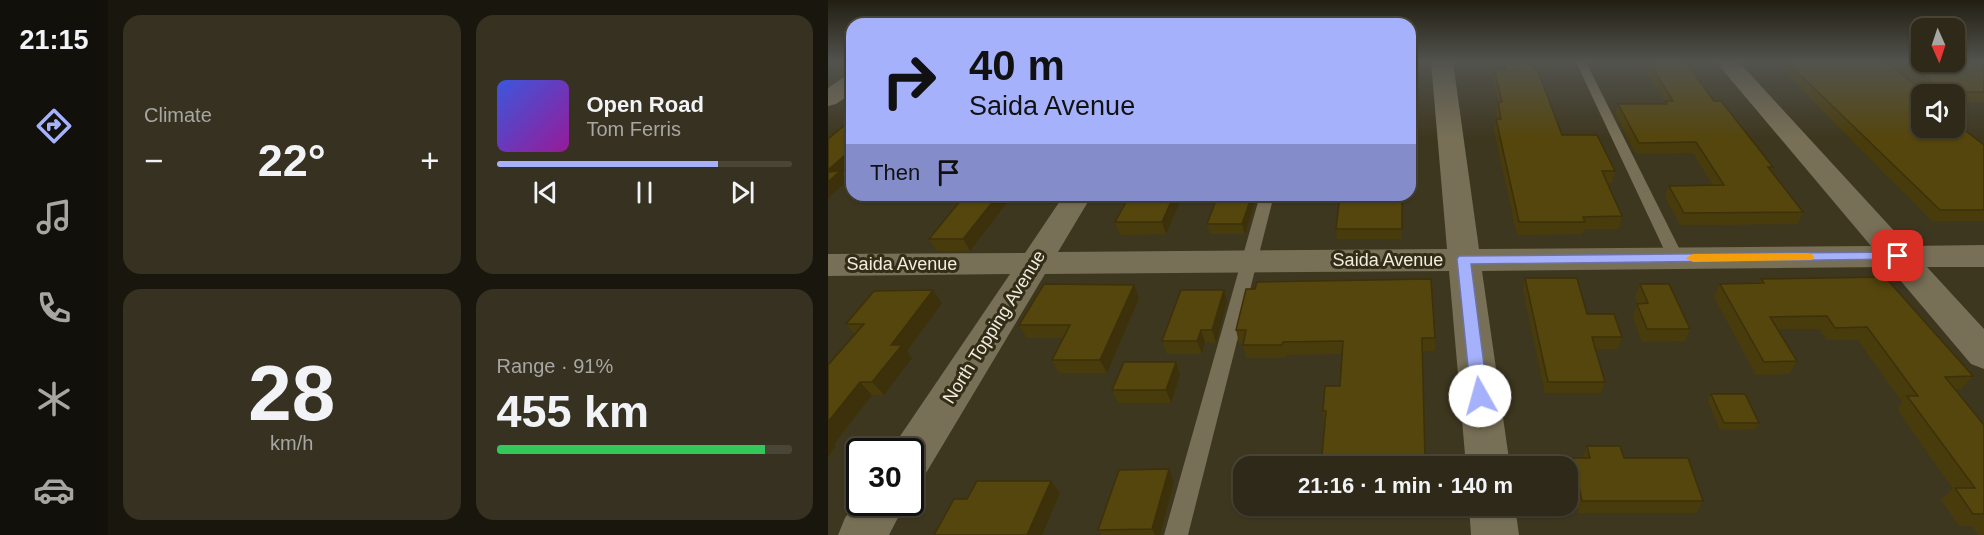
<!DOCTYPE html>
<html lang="en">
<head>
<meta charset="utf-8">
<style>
  :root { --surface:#2e2918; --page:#363121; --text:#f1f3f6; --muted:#a7a6a2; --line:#494537; --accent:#a6b1fc }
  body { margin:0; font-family:Arial,sans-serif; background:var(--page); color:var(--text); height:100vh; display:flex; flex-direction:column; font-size:22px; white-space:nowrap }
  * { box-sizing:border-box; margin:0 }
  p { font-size:20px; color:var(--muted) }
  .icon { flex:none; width:33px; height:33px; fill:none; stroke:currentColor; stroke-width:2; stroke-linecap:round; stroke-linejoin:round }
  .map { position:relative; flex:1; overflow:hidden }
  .side { display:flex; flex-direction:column; gap:15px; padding:15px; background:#19170d; width:720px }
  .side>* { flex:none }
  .top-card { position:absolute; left:18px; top:18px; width:570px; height:183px; border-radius:18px; box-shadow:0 2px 4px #0004,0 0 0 2px var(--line); background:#a6b1fc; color:#111; overflow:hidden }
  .needle { width:39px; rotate:177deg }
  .controls { position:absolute; left:1083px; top:18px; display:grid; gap:12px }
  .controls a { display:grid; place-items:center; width:54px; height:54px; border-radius:12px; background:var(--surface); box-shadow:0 2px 4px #0004,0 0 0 2px var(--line); font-size:30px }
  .speed { position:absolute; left:18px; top:438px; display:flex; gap:12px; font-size:30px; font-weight:700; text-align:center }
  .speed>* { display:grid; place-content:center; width:78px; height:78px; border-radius:50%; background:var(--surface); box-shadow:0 2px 4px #0004,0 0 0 2px var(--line); line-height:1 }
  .speed .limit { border:3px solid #111; border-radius:9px; background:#fff; color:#111 }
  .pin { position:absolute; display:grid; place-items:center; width:51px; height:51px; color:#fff; margin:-26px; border-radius:12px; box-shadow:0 3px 9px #0006 }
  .me { position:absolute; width:66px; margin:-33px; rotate:353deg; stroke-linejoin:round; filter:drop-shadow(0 0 4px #0008) }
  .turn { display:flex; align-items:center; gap:21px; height:126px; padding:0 24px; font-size:27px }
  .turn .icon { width:78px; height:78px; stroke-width:2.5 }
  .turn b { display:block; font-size:42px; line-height:51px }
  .then { display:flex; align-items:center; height:57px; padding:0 24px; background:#0003; gap:12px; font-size:22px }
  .big { font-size:45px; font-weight:600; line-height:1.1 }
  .side .widget { flex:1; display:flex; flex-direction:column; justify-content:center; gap:9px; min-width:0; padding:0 21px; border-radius:18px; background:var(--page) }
  .side .dial { align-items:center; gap:0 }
  .dial b { font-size:78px; line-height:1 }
  .song { display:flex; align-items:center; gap:18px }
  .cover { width:72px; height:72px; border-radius:9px; background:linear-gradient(135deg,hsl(230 70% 55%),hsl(300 70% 35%)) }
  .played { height:6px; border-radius:3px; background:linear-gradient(90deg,var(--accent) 75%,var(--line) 75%) }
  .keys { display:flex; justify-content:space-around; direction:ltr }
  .heat { display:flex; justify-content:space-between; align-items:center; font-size:33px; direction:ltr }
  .charge { height:9px; border-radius:4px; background:linear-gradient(90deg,#34c759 91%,var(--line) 0) }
  .side .tiles { flex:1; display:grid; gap:15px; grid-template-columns:repeat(2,1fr) }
  .trip { position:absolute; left:405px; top:456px; width:345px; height:60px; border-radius:18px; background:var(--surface); box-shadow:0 2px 4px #0004,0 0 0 2px var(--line); font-weight:600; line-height:60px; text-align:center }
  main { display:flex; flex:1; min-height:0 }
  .tab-bar { display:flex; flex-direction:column; width:108px; justify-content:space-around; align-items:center; background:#12100a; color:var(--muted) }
  .tab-bar .icon { width:42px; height:42px }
  .tab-bar .selected { color:var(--accent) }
  .tab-bar b { font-size:27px; color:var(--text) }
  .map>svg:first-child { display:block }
</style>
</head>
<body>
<main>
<nav class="tab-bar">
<b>21:15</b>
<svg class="icon selected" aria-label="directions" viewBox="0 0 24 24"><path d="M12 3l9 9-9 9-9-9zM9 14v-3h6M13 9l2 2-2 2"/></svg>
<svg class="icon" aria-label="music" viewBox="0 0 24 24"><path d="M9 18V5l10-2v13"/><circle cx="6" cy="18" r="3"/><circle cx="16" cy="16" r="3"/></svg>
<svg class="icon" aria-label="phone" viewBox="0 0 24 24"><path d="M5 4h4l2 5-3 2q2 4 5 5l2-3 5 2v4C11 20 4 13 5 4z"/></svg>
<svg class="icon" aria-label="climate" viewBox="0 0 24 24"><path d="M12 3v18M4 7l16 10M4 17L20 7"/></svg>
<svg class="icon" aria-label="car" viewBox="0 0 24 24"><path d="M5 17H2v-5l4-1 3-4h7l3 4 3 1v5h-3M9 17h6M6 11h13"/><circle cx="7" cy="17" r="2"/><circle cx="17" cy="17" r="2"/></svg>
</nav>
<section class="side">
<div class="tiles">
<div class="widget"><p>Climate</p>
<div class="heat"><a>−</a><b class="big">22°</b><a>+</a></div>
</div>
<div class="widget">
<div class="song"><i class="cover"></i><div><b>Open Road</b><p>Tom Ferris</p></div></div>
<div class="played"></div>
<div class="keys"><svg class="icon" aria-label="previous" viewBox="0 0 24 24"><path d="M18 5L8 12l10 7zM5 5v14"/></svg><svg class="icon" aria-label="pause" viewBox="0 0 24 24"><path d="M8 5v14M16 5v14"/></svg><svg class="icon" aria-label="next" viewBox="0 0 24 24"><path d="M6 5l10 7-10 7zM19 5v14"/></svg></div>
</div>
<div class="widget dial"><b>28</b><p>km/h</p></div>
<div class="widget"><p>Range · 91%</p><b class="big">455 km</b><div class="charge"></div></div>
</div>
</section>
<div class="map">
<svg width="1156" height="535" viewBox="0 0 1156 535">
  <rect width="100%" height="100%" fill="#3e3720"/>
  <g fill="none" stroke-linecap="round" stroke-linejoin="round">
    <!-- service -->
    <path fill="#776f56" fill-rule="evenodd" d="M748,62H758L856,258L854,262H842L840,258Z
      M432,195H446L360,535H336Z"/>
    <!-- minor -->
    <path fill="#776f56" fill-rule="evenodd" d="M603,62H625L651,249L1043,246L888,62H911L1080,246L1156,245V267H1099L1156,329V369L1143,364L1061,267L654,271L682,466H638L621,271L217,274L98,473L82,478V452H64L66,445L182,274L0,276V254L197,253L236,195H264L230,252L619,249Z
      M24,75V93L8,104L0,106V88L16,77Z
      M32,497V502H78L61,535H10L17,518Z
      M641,506H687L691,535H643Z"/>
  </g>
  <!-- wall -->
  <path fill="#493c0c" d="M812,62H858L886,101L945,167L943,170L975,212L969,224L852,225L837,197L841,186L885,185L865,153L808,154L788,115L790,104H836L837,102Z
    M946,62H1057L1097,92L1096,94L1094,128L1156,145V221H1104Z
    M1065,62H1156V102H1126V94H1098V92L1063,66Z
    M677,64L734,135L787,171L784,183H779L794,216L791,229H756L754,234L689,235L666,130L668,119H670L668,113L670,102L665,79L666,69H676Z
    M137,195H185L142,251H109L101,239Z
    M302,195H355L338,234L292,235L287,222Z
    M390,195H429L417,234H382L379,224Z
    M574,195V239H509L508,229Z
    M697,278L794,337L790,349H767L777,382L773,393H717L695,290Z
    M933,279L1145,376L1133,389H1127L1156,425V535H1151L1144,526H1131L1113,500L1125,489L1069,409L1074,402L1030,340H999L991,329H949L969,361L961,374L928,375L886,297L892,284L930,283Z
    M812,284L862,329L857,341L814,342L805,317L809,304H810L807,297Z
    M306,285L311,298L279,373H231L224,360L235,338H199L191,325Z
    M105,290L114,303L79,351L84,358L56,395H44L6,444L8,446L0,457L27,335L18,324Z
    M399,302L388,343L377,342L374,354H339L334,341Z
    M408,330L607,338V351H594L597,466H493L497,424L495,411L512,386L514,354L457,355V358H418L415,345V343H411Z
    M348,362L352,375L343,403H290L284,390Z
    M883,394L931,423L927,429L892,430L880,401Z
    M759,446L796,458L875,501L868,513H750L741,470L745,458H755Z
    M346,482L332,535H274L270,530Z"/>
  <!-- shaded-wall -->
  <path fill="#3c310a" d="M24,149V164L14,173L19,181L0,198V170Z
    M170,195H185L142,251L135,239Z
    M346,195H355L338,234L334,222Z
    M424,195H429L417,234L414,224Z
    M306,285L311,298L279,373L272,360Z
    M105,290L114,303L79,351L84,358L56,395L44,382L63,345Z
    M396,290L399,302L388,343L384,330Z
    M373,330L377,342L374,354L369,341Z
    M348,362L352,375L343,403L338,390Z
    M32,382L44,395L6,444L8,446L0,457V422Z
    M341,469L346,482L332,535H327L324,529Z
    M223,481L232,493L214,535H199Z"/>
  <!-- building -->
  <path fill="#55460e" stroke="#3c310a" stroke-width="1.5" d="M821,62H858L886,101H893L945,167H940L975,212L856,213L841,186L896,185L868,142L811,143L790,104H839L837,101H845Z
    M959,62H1057L1097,92H1092L1095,94H1094V128H1126V122L1156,145V210H1112Z
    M1077,62H1156V92H1102L1104,82Z
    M677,64H703L710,71L734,135H769L787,171H774L794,216L755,217L757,222H691L668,119H673L670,102H674L666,69H678Z
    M17,125H24V149L0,170V139Z
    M12,171L0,182V172Z
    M137,195H170L135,239H101Z
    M302,195H346L334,222H287Z
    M390,195H424L414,224H379Z
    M512,195H574V229H508Z
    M1057,277L1145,376L1117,377L1156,425V514H1145L1127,488H1147L1079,396H1090L1039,327L1007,328L999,316L942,317L969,361L936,362L892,284L936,283L933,279Z
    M697,278H749L759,314H786L794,337H764L777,382H720Z
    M603,279L607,338H594L597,459L529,460V466H493L498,411H495L497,386H512L515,341L455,342L454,345H415L418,330H408L418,289H427L429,282Z
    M216,284L306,285L272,360H224L242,325H191Z
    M812,284H841L862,329H819L809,304L820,303Z
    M105,290L63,345H74L44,382H32L0,422V365L36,324H18L46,291Z
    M353,290H396L384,330H373L369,341H334Z
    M296,362H348L338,390H284Z
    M883,394H917L931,423H896Z
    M759,446H792L796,458H860L875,501H754L745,458H762Z
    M341,469L324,529L270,530L291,470Z
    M149,481H223L199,535H106L126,499H139Z"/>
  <!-- sky -->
  <linearGradient id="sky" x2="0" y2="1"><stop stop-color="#221e12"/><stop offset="0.45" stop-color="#52534e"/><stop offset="1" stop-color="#52534e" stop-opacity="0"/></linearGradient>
  <rect width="1156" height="137" fill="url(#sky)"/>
  <!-- route -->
  <path fill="#a6b1fc" stroke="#6c73a4" stroke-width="1.5" d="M1070,252L1077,256L1075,259L643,264L660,396L658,401L652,403L646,401L643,396L629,259L631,256Z"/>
  <!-- slow -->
  <path fill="#f59e0b" d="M979,253L984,254L986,257L984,260L865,262L858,258L865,254Z"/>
  <g text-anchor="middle" stroke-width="6" stroke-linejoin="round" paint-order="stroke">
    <!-- street labels -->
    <g font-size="18" fill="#f0ecde" stroke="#332c16">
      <text x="560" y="266">Saida Avenue</text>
      <text x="74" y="270">Saida Avenue</text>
      <text transform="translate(166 327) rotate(-58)" y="6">North Topping Avenue</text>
    </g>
  </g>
</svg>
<div class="controls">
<a><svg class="needle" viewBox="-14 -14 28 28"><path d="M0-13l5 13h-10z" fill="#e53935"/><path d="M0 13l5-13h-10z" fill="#a7a6a2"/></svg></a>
<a><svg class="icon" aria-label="sound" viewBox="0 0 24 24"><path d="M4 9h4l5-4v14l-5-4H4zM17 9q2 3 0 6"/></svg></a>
</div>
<div class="speed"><div class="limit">30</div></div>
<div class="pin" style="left:1070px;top:256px;background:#d93025"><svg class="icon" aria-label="arrive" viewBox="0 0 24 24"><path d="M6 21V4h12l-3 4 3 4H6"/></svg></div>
<svg class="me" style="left:652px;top:396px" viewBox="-20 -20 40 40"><circle r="19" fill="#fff"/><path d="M0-13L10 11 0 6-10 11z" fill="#a6b1fc"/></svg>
<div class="trip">21:16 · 1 min · 140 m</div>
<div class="top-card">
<div class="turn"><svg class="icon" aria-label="right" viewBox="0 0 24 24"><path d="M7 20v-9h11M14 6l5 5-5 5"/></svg><div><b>40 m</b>Saida Avenue</div></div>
<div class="then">Then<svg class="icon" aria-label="arrive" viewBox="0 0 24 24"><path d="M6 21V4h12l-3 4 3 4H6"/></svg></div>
</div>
</div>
</main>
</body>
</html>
